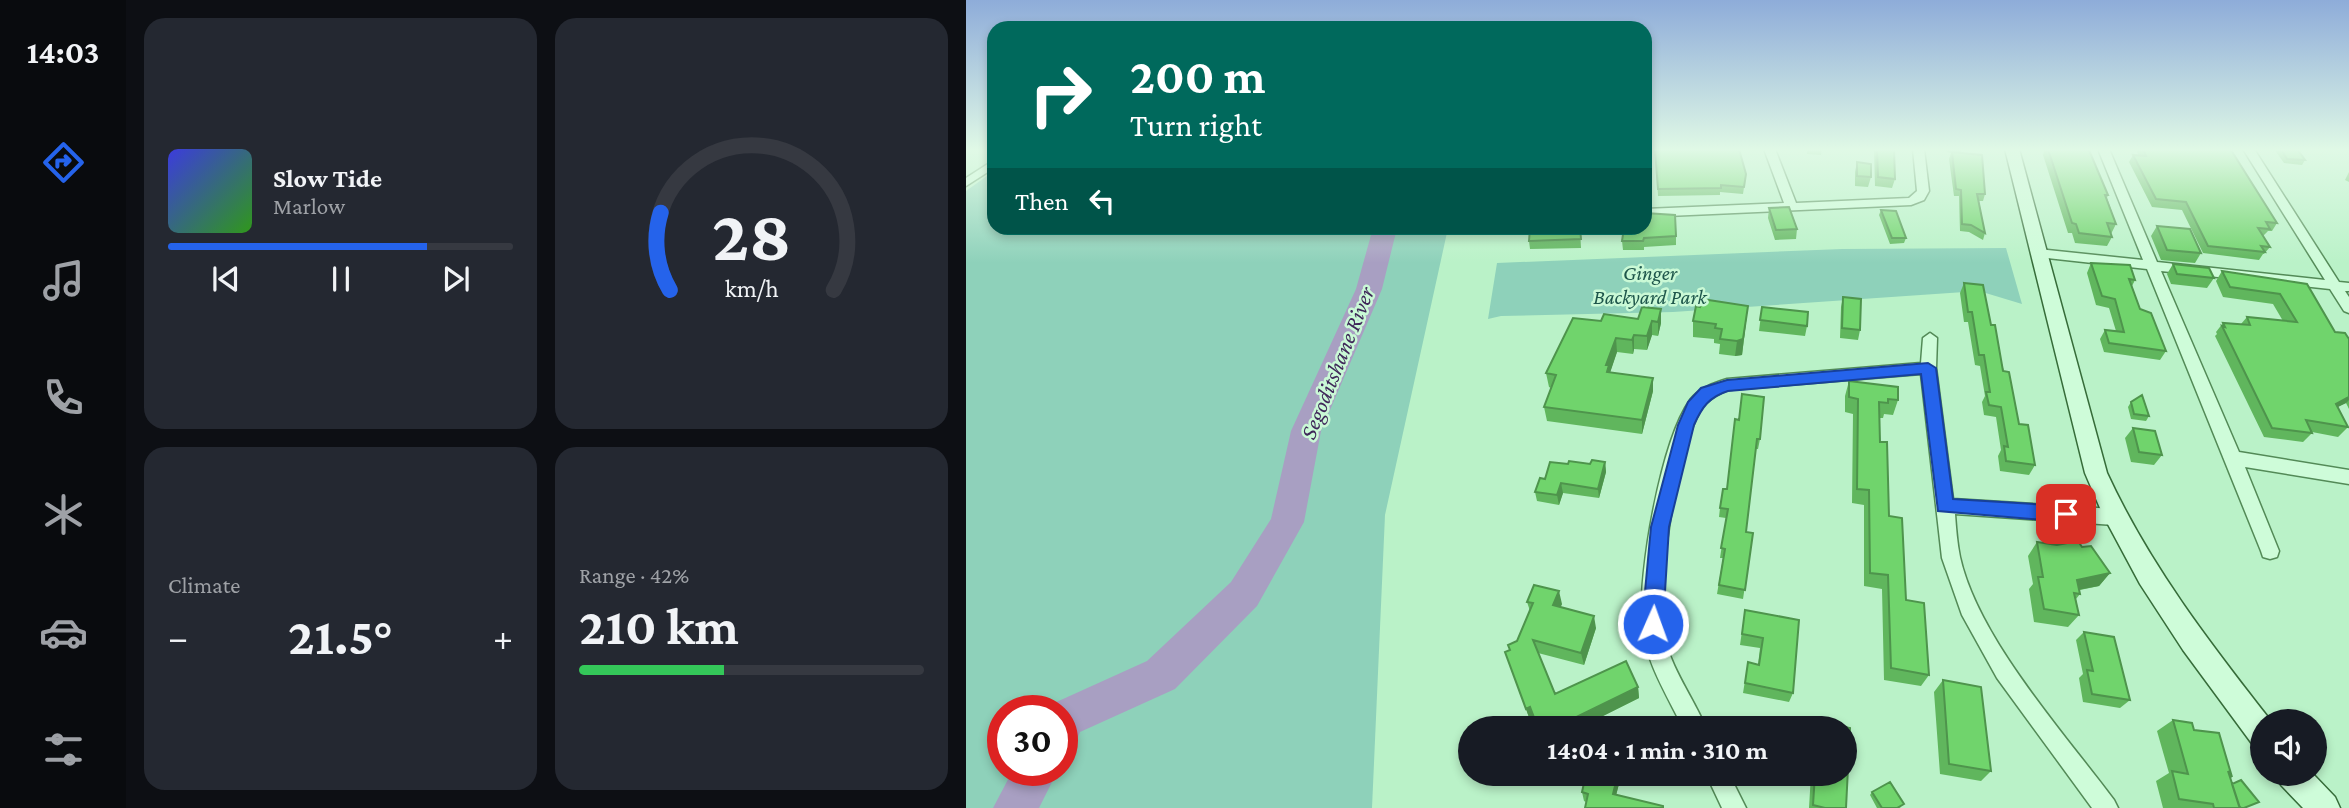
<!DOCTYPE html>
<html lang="en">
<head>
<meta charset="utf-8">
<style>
  :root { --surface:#171b24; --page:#242831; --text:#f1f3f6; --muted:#9ea1a6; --line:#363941; --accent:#2563eb }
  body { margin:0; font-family:"Crimson Pro",serif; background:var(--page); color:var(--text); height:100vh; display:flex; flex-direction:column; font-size:26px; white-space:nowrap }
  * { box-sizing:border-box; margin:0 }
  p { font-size:23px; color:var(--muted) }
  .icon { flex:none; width:38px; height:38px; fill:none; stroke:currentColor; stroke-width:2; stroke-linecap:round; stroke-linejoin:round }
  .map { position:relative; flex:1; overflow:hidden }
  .details { display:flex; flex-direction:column; gap:18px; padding:18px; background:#0d0f14; width:840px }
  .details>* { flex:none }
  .hud { position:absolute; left:21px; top:21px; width:665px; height:214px; border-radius:21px; box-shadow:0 4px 10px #0003; background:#00695c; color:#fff; overflow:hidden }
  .fabs { position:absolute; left:1284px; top:709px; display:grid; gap:14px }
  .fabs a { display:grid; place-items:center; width:77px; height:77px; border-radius:50%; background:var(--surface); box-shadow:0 4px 10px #0003; font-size:35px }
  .speed { position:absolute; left:21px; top:695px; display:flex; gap:14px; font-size:35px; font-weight:700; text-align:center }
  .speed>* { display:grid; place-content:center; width:91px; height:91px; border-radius:50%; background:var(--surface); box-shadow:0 4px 10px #0003; line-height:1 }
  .speed .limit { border:10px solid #d22; background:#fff; color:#111 }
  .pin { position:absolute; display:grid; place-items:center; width:60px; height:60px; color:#fff; margin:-30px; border-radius:14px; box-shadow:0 4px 10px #0006 }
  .me { position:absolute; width:77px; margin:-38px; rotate:2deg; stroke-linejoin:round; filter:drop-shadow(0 0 5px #0008) }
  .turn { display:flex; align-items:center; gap:24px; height:147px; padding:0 28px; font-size:32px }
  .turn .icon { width:91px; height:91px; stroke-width:2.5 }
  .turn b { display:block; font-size:49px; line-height:60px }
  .then { display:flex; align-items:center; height:66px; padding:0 28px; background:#0003; gap:14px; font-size:26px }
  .big { font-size:52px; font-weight:700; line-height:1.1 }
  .details .widget { flex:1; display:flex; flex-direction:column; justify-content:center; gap:10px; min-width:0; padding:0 24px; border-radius:21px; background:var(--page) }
  .details .dial { align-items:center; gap:0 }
  .dial svg { height:182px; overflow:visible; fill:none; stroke:var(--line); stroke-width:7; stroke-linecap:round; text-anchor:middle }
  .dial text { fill:var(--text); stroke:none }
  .song { display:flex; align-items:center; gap:21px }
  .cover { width:84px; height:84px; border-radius:10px; background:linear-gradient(135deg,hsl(240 70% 55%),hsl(110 70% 35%)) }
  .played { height:7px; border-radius:4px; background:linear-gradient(90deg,var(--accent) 75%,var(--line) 75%) }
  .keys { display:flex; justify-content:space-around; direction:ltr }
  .heat { display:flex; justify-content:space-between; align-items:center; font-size:38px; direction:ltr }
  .charge { height:10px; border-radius:5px; background:linear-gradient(90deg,#34c759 42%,var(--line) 0) }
  .details .tiles { flex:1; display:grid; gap:18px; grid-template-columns:repeat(2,1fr) }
  .trip { position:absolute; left:492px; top:716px; width:399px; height:70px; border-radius:35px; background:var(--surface); box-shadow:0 4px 10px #0003; font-weight:700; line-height:70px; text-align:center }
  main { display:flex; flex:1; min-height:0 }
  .tab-bar { display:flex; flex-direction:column; width:126px; justify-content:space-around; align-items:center; background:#090b0e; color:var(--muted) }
  .tab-bar .icon { width:49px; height:49px }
  .tab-bar .current { color:var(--accent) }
  .tab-bar b { font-size:32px; color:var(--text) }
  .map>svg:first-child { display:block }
</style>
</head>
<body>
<main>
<nav class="tab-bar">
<b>14:03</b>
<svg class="icon current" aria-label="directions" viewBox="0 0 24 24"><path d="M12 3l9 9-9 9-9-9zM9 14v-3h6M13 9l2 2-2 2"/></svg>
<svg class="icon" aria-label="music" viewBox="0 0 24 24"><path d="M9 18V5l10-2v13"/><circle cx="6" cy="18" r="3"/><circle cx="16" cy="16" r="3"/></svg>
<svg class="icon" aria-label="phone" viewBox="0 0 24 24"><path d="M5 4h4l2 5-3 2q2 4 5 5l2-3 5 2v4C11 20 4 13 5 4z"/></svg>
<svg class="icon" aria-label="climate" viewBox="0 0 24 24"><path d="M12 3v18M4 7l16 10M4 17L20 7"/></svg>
<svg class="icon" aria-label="car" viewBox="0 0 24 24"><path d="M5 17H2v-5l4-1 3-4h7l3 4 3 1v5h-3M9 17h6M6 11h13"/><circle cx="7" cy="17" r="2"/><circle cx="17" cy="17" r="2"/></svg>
<svg class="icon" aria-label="filters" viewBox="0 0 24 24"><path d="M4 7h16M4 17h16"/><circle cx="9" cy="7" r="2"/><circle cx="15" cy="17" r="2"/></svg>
</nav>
<section class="details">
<div class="tiles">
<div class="widget">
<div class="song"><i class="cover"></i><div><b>Slow Tide</b><p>Marlow</p></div></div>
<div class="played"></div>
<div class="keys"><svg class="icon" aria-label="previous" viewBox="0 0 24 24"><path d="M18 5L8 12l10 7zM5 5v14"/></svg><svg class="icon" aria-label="pause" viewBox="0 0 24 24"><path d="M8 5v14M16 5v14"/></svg><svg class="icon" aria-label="next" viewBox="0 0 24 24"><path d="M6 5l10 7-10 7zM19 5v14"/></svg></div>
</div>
<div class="widget dial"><svg viewBox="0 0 100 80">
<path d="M14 69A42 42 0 1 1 86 69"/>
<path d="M14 69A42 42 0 0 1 10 35" stroke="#2563eb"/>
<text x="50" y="56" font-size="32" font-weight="700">28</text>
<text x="50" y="72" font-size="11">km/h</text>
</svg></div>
<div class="widget"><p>Climate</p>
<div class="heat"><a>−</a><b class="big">21.5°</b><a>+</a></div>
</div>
<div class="widget"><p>Range · 42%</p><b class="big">210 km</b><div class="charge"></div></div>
</div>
</section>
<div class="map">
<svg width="1383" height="808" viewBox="0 0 1383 808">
  <rect width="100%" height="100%" fill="#baf2c8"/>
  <!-- green -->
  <path fill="#8ed1ba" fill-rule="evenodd" d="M28,171V228H482L419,515L406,808H0V191ZM37,710H96V770H37Z
    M1040,248L1056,304L1013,291L707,312L535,316L522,319L531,263L876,249Z"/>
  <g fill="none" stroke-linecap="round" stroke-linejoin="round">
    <!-- river -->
    <path fill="#a89fc2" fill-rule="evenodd" d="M407,228H431L416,289L355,431L338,522L291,606L209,689L114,732L111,739L96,744V710H81L86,704L181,661L265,582L305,519L325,431L390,289Z
      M47,770H92L73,808H27Z"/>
    <!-- street casing -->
    <g stroke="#538a57" stroke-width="3">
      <path id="street" d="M798,149H809L830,203L943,198L951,191L947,149H958L963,191L958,200L945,205L679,217V209L818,203Z
        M1132,149H1143L1191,262L1359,280L1277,149H1288L1373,282L1383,283V291H1379L1383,297V313L1378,311L1364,289L1195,271L1273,452L1383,470V484L1279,467L1313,551L1311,557L1304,559L1297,557L1295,551L1181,269L1072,257L1066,253L1072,249L1177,260Z
        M28,160V168L0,186V178Z
        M964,333L971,338L970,368L987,499L1148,509L1154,512L1157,517L1154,522L1148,525L989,514C990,528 991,543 994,557C1012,638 1098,733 1148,800L1152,808H1126L1031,678L996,615L976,558L955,374L762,390C753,394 742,399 736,408C711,446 689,591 698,635C705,669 727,697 740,728H717C701,695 679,661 676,624C672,573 695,441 724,400C733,388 748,383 761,379L955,363L957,338Z
        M740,774H763L780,808H756Z"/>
    </g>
    <!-- secondary casing -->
    <g stroke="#366c39" stroke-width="3">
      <path id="secondary" d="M1039,149H1053L1141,473C1183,564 1243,642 1305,721H1297V750L1287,745L1217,650L1174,584L1137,515L1119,473Z
        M1311,774H1347L1369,797L1374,808H1337L1315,785Z"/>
    </g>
    <!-- street -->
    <use href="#street" fill="#cefcd9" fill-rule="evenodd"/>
    <!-- secondary -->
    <use href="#secondary" fill="#cefcd9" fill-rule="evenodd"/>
  </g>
  <!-- wall -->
  <path fill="#60b65d" d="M689,149L780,174L777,194L754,192V195L692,196Z
    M841,149H856L855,155L841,154Z
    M908,149H928L929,179L926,188L909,186Z
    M980,149H995L994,153L1019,194L1017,201H1013L1019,233L1017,240L1003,232L994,231L993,196H988L983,159L985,153L981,152Z
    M1079,149L1123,150L1142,195L1141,198L1150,224L1145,234L1146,237L1141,246L1109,243L1106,233H1102L1077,155Z
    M1170,149H1259L1311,223L1306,231H1302L1297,236L1304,247L1298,254H1297L1293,260L1237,253L1216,210L1186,207L1163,162L1167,155L1173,156Z
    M1308,149H1331L1339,160L1336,165L1318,163Z
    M891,162L905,177L902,187L889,186V172Z
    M1383,172V182L1379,180Z
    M803,208L831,229L830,239L809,240L802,218Z
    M915,210L940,238L938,243L924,244L913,215Z
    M1191,226L1235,253L1229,263L1195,260L1185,236Z
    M614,228L615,248L564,249L563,241Z
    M658,228L710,236V245L678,247V250H657L656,241Z
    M1125,263L1169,280L1166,286L1174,309L1200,351L1194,360L1138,352L1134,339L1139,330L1150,331L1143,308L1130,305L1121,273Z
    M1207,264L1248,278L1241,288L1205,284L1201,274Z
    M1256,271L1341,284L1369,332L1383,339V409L1380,403L1371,407L1382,427L1372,437L1346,432V433L1337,442L1298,437L1249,336L1251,334L1250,332L1257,323L1275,324L1281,317L1317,321L1307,304L1257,297L1250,281Z
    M998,283L1025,325L1053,424L1069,465L1063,475L1034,471L1032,456L1035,450L1030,417L1018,415L1016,402L1019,396L1014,366L1009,365L1002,322H998L994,293Z
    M877,297L894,330L892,340L874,338L875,307Z
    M782,306L776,355L769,356L753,354L754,344L748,343V339L727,337V321Z
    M796,307L841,326L839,336L793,331Z
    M695,309V323L692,336L686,335L681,350L668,349L667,354L651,352L644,372L687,391L676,434L581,421L578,407L585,388L583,387L580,373L635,321L672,319Z
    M883,381L932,400L927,415L918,414L917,418H914V442L923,516L940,600L963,675L955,686L918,680L916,589L898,586V505L886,503L887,414L879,412V396Z
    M1165,402L1183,416L1180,421L1165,419L1162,407Z
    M769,419L794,439L792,449H790L780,532L787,533L777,599L751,594L757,558H754L760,518L753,517L754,508L761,489Z
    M1167,428L1196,455L1188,465L1165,462L1159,438Z
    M639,462L640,472L633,498L597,493L593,505L571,501L569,492L579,479L602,464H624Z
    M1071,542L1116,547L1144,573L1133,586L1114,590V594L1110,599L1113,615L1102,627L1068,622L1063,589L1067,584L1062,556Z
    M561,602L596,604L594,607L630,628L618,665L572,653L589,694L672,687L673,698L613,728H571L568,718L564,720L539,652L544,650L551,641L564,611Z
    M779,610L833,620L827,693L823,702L777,693L782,662L792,665L794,648L774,645Z
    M1118,632L1164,700L1154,708L1117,702L1113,678L1117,674L1110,640Z
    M977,680L1025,771L1015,781L974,774L968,692Z
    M1207,720L1228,730L1266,777L1264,778L1266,784L1279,808H1197L1190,781L1203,773L1191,731Z
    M848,721L884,728L880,808H843L845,774H878V728H844Z
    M652,774L653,784L650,795L620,802L618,801L616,792Z
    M906,792L935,807L933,808H911L904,795Z"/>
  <!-- shaded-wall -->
  <path fill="#4e944c" d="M782,306L776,355L769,356L771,341Z
    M695,309V323L692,336V322Z
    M686,321V335L681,350V336Z
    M668,335V349L667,354L666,340Z
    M650,338L651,352L644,373L642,386L640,365Z
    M687,378V391L676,434V420Z
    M1383,397V400L1380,403L1360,413L1370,404Z
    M639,462L640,472L633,498L632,489Z
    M595,483L597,493L593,505L591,495Z
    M1144,573L1133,586L1101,592L1111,580Z
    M593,591L596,604L590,618L587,605Z
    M628,616L630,628L618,665L615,653Z
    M672,687L673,698L613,728H588Z
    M564,707L568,718L564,720L560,709Z
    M652,774L653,784L648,803L647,794Z"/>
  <!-- building -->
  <path fill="#70d46c" stroke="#4e944c" stroke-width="2" d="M689,149H773L780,174L778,187L755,185V188L692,189Z
    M911,149H928L929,179L912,177Z
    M1082,149L1123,150L1142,195H1139L1150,224L1141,223L1146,237L1113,233L1110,224L1106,223Z
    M1177,149L1265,150L1311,223L1300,222L1304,229L1292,228L1304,247L1295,246L1299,252L1242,246L1220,202L1190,199L1167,155L1180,156Z
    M1315,149H1331L1339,160L1321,159Z
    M986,152L1016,155L1019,194H1011L1019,233L1005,225L996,224L995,190L990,189Z
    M891,162L905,164V177L891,176Z
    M823,207L831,229L810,230L803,208Z
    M915,210L930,211L940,238H926Z
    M679,213L709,215L710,236L678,238L677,241H656L658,228H679Z
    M1191,226L1224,229L1235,253L1201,250Z
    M564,228H614L615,239L563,241Z
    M1125,263L1164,265L1169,280L1163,279L1174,309L1185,313L1200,351L1143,343L1139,330L1158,332L1149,299L1136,296Z
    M1207,264L1243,268L1248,278L1211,274Z
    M1256,271L1341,284L1369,332L1379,333L1383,339V397L1370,404L1382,427L1340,420L1346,433L1306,428L1256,326L1259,327L1257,323L1284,325L1281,317L1331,322L1314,294L1264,287Z
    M998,283L1017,285L1025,325H1029L1037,371L1043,372L1053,424L1062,425L1069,465L1040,461L1038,446L1042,447L1035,407L1023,405L1020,392H1024L1018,355H1013L1006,312H1002Z
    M877,297L895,299L894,330L876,328Z
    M736,299L782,306L777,339L771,341L754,339L756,329L749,328L750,324L727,321L730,306L734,307Z
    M676,307L695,309L692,322L686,321L681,336L668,335L666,340L650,338L640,365H643L641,372L687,378L676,420L578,407L590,375L580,373L607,318L635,321L638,314L672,319Z
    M796,307L842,312L841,326L794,320Z
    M883,381L932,387V400L922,399V403L913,402L914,442H921L923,516L936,518L940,600L958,603L963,675L925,668L922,575L904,573L903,490L891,489L892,399L883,397Z
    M776,394L798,397L794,439H791L780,532L787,533L779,590L753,585L759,549L755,548L762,509L754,508L757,489H761L769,419L773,420Z
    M1176,395L1183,416L1168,414L1165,402Z
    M1167,428L1189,431L1196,455L1173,452Z
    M626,460L639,462L632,489L595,483L591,495L569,492L574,478L579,479L584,462L602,464L603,461L624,464Z
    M1112,541L1116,547L1125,546L1144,573L1111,580L1114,594L1108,593L1113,615L1078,609L1072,577H1077L1071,542L1091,545Z
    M568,585L593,591L587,605L628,616L615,653L567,640L589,694L660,661L672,687L588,728H572L564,707L560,709L539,652L544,650L542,645L551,641L567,603L561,602Z
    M779,610L833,620L827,693L779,683L782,662L793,665L797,638L776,634Z
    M1118,632L1148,637L1164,700L1126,694L1121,670L1127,671Z
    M977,680L1015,687L1025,771L983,764Z
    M1207,720L1226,723L1228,730L1253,733L1266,777L1262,771L1274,808H1248L1247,804L1213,799L1206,771L1222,774Z
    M848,721L884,728L880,808H859L847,805L849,774H878V728H847Z
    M620,774H652L647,794L697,806V808H619L622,794L616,792Z
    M1275,780L1293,802L1278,808H1275L1273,806L1266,784Z
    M924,782L938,804L931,808H916L906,792Z"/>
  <!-- sky -->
  <linearGradient id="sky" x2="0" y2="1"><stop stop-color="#8eacd9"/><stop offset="0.57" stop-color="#e0f9e6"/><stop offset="1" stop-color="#e0f9e6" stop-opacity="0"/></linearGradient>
  <rect width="1383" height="263" fill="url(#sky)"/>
  <!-- route -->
  <path fill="#2563eb" stroke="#184099" stroke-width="2" d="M962,363L970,368L987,499L1100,506L1106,509L1109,514L1106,519L1100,522L972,511L955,374L762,391C743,397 736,407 728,425L703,527L697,624L694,631L687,633L679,631L676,624L685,527L712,425L722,402L735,388L761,380Z"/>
  <g text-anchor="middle" stroke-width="5" stroke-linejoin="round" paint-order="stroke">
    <!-- park labels -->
    <g font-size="21" font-style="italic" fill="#1e564b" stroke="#caf9d6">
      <text x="684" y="280">Ginger<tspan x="684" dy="24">Backyard Park</tspan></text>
    </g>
    <!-- water labels -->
    <g font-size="23" font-style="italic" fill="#3f2759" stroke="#caf9d6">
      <text transform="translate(371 363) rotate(-68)" y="8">Segoditshane River</text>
    </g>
  </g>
</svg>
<div class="fabs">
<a><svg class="icon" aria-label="sound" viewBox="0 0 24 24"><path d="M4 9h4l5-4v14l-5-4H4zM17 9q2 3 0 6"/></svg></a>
</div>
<div class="speed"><div class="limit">30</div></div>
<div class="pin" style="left:1100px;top:514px;background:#d93025"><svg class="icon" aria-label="arrive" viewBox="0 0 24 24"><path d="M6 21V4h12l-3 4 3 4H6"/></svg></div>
<svg class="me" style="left:687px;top:624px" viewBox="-20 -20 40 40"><circle r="17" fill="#2563eb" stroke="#fff" stroke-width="3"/><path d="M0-11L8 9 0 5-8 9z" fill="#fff"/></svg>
<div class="trip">14:04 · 1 min · 310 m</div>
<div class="hud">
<div class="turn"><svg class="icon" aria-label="right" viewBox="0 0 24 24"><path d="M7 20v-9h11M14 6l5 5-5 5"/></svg><div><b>200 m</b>Turn right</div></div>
<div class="then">Then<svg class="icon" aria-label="left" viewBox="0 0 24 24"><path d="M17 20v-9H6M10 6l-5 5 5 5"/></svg></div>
</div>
</div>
</main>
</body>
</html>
